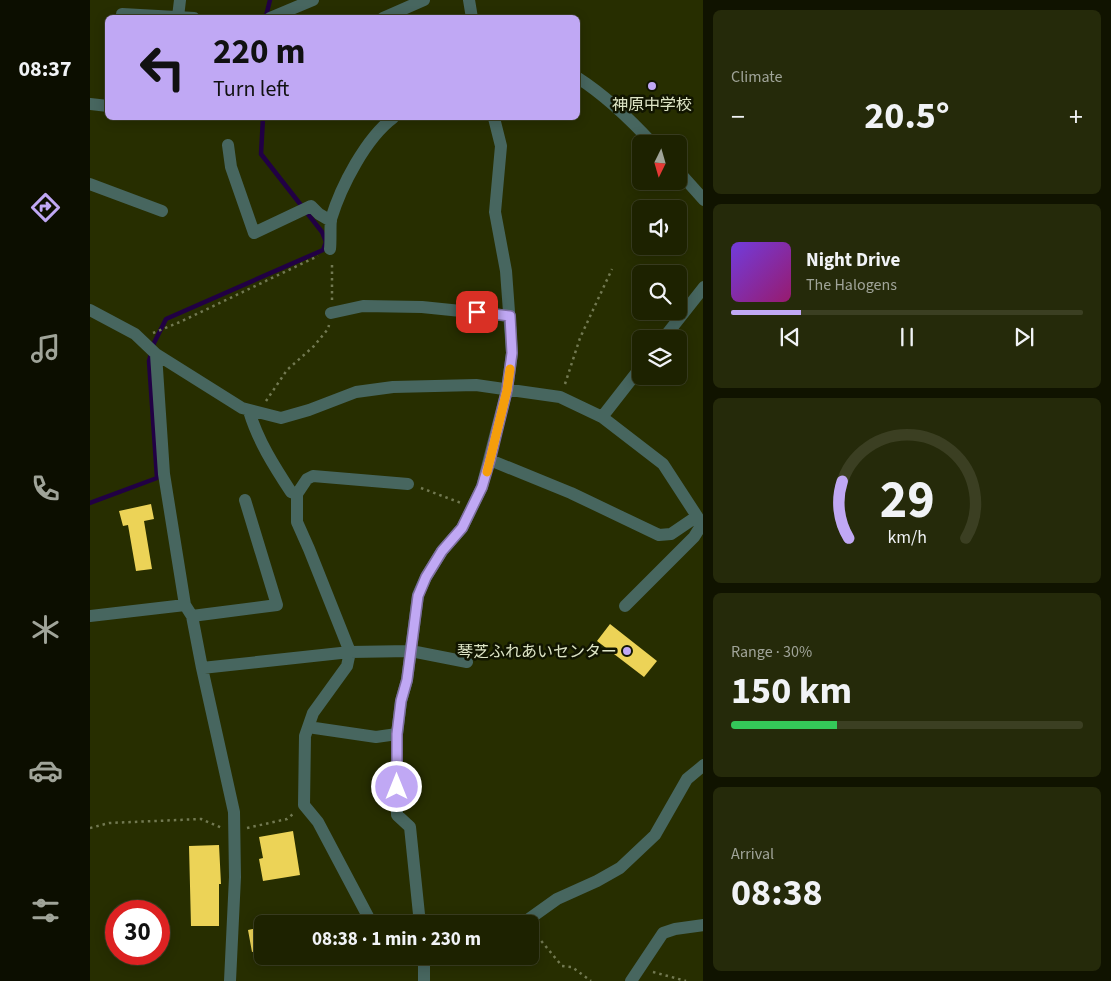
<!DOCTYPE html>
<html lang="en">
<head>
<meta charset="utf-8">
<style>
  :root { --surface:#1d2200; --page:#252a0a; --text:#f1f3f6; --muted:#a0a499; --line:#3b3f22; --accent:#c0a8f4 }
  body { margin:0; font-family:"Source Sans 3","Noto Sans JP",sans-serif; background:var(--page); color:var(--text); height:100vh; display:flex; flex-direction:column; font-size:19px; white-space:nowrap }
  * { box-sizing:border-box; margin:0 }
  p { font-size:16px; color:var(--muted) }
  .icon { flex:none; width:28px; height:28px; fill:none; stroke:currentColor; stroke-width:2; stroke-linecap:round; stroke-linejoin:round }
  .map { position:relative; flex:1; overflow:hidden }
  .details { display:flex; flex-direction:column; gap:10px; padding:10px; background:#101300; width:408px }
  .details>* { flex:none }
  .top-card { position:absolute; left:15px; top:15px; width:475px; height:105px; border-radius:8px; box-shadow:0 2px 12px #0003,0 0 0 1px var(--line); background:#c0a8f4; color:#111; overflow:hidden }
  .needle { width:32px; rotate:185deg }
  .tools { position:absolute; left:542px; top:135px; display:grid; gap:10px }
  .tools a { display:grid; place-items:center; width:55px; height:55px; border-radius:8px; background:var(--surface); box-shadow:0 2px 12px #0003,0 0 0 1px var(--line); font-size:25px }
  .speed { position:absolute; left:15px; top:900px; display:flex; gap:10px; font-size:25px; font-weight:700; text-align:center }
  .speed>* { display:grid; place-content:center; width:65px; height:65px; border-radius:50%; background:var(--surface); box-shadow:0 2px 12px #0003,0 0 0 1px var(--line); line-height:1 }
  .speed .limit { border:8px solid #d22; background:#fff; color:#111 }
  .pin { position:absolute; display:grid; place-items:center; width:42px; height:42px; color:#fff; margin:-21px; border-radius:10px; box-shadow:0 2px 8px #0006 }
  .me { position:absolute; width:55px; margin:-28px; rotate:0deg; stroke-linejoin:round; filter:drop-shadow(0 0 4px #0008) }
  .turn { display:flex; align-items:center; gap:18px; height:105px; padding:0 25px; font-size:22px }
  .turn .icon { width:65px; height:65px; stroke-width:2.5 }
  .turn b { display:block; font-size:35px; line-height:42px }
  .big { font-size:38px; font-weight:700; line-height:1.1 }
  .details .widget { flex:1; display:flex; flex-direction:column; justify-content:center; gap:8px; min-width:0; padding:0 18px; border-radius:8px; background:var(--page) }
  .details .dial { align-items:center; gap:0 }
  .dial svg { height:130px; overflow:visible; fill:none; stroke:var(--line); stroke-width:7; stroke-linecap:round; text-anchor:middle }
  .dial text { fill:var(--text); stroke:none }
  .song { display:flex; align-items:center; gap:15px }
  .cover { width:60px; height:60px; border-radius:8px; background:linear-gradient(135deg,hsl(260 70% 55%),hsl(320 70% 35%)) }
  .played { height:5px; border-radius:2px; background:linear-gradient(90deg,var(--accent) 20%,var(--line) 20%) }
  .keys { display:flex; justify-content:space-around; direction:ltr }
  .heat { display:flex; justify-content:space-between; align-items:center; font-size:28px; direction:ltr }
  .charge { height:8px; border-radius:4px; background:linear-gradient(90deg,#34c759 30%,var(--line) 0) }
  .trip { position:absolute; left:164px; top:915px; width:285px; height:50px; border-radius:8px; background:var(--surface); box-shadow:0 2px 12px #0003,0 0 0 1px var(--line); font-weight:700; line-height:50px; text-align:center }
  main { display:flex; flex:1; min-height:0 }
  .tabs { display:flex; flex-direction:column; width:90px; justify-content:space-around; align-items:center; background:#0c0e00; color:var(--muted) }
  .tabs .icon { width:35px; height:35px }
  .tabs .active { color:var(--accent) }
  .tabs b { font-size:22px; color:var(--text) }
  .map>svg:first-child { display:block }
</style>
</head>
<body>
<main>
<nav class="tabs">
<b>08:37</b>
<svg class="icon active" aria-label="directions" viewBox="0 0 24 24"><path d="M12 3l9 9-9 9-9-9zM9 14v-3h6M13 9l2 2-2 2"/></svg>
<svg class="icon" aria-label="music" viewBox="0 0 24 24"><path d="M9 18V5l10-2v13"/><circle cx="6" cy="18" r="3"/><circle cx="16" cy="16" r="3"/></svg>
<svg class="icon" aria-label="phone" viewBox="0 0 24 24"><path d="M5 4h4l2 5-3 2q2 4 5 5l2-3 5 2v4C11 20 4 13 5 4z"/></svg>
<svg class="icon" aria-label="climate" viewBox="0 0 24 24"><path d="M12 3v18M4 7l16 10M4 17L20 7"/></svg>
<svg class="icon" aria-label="car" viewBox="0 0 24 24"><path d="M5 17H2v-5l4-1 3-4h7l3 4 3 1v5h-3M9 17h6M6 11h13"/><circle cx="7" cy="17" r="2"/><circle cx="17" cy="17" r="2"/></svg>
<svg class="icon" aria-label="filters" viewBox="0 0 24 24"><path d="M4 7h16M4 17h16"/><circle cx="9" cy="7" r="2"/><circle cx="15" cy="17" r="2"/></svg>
</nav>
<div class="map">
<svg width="614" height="981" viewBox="0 0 614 981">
  <rect width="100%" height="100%" fill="#272e00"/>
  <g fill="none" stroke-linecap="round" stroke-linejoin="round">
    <!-- stream -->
    <path stroke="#210044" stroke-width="4.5" d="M176,16L180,0
      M0,503L67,478L59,361L64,343L76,319L233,250L236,242L232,232L171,154L173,118"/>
  </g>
  <!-- building -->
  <path fill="#ecd357" d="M61,504L64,519L54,521L62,569L46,571L38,525L33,526L29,511Z
    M520,624L567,661L554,677L507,641Z
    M203,831L210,875L173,881L169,859L173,858L169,837Z
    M129,845L131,884H129V926H101L99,846Z
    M172,927V950L162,952L158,930Z"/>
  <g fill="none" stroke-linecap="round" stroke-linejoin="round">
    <!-- path -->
    <path stroke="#727951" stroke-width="2.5" stroke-dasharray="2.5 4" stroke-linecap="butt" d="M242,300V261
      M63,333L90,322L228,256
      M475,384L490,338L522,269
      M176,401L197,370L224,346L238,329L239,325
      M331,488L371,503
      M0,828L19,823L111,819L132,828
      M157,828L197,819L203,814
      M443,931L472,966L482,967L501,981
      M563,972L596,981"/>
    <!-- minor -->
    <path stroke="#47665f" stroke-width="12" d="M379,0L382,18
      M32,14L104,18
      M88,17L90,0
      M180,18L223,0
      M293,18L334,0
      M488,78C516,96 540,119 563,144
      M0,104L18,106
      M138,145L141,167L164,233L221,206L229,214L241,221
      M589,172L614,200
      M0,184L72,211
      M240,249C241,242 240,224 241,219C251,186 276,138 303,118
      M0,310L45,334L66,354L152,408L191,418L219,410L266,392L303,387L386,385L470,397L512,417L573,464L614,527
      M241,313L273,306L332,307L420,316
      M573,339L614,287
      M66,354L74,474L95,605L102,616L112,668L144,812L145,877L140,981
      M159,411C168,441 184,466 201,492L207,494V522L219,549L260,652L257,666L223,713L215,736L214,805L228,822L282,924
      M512,417L551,367
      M400,460L481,493L569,535L581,534L606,517
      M207,494L217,479L223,476L318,484
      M535,606L604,537L614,521
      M0,616L95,605
      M102,616L187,605L155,500
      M112,668L260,652L321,651L377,662
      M218,727L286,737L307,734
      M330,924L320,827L307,815V734L311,701L317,680L328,595L336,577L352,551L372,528L392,487L417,390L422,353L416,271L405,212L411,146L404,118
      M432,924L467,899L507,881L530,868L565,835L597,779L614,765
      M334,956V981
      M541,981L573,933L585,929L614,925"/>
  </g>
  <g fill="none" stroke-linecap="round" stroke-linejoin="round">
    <!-- route casing -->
    <g stroke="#7d6d9f" stroke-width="12">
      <path id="route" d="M307,787V734L311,701L317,680L328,596L336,577L352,551L372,528L392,487L400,460L417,390L422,353L420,316L387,312"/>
    </g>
    <!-- route -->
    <use href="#route" stroke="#c0a8f4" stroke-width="9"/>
    <!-- slow -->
    <path stroke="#f59e0b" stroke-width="9" d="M397,472L417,390L420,369"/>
  </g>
  <!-- markers -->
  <g fill="#c0a8f4" stroke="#111500" stroke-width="2">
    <circle cx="562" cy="86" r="5"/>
    <circle cx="537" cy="651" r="5"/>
  </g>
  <g text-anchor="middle" stroke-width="5" stroke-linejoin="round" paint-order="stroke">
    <!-- poi labels -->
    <g font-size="16" fill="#dee5c6" stroke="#111500">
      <text x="562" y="110">神原中学校</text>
      <text x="527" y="657" text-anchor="end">琴芝ふれあいセンター</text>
    </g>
  </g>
</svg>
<div class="tools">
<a><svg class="needle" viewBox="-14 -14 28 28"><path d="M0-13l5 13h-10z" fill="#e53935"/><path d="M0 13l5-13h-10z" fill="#a0a499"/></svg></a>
<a><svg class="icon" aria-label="sound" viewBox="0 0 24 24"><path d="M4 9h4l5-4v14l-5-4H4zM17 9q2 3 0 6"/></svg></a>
<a><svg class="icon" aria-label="search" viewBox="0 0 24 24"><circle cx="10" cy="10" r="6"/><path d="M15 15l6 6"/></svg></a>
<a><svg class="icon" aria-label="layers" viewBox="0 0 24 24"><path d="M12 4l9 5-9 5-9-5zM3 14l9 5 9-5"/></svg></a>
</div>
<div class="speed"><div class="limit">30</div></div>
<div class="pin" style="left:387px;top:312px;background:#d93025"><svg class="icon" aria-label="arrive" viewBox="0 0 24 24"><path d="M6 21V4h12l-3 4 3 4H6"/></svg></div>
<svg class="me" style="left:307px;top:787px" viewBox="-20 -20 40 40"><circle r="17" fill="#c0a8f4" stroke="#fff" stroke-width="3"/><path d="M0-11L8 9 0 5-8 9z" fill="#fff"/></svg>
<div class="trip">08:38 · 1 min · 230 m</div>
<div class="top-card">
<div class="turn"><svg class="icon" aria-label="left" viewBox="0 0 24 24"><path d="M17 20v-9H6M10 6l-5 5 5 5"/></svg><div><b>220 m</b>Turn left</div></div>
</div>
</div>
<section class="details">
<div class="widget"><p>Climate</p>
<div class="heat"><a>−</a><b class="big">20.5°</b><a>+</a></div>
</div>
<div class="widget">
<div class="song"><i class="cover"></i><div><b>Night Drive</b><p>The Halogens</p></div></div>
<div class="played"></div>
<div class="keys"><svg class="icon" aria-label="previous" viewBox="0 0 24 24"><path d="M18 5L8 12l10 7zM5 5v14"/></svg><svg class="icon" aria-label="pause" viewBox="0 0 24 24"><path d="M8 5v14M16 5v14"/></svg><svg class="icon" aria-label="next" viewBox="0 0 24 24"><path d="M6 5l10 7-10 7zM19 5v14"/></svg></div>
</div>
<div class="widget dial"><svg viewBox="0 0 100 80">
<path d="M14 69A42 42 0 1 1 86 69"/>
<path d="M14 69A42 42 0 0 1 10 34" stroke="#c0a8f4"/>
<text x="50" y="56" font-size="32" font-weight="700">29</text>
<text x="50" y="72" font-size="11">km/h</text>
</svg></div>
<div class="widget"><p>Range · 30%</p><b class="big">150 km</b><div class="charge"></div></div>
<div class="widget"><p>Arrival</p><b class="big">08:38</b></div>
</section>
</main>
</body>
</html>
